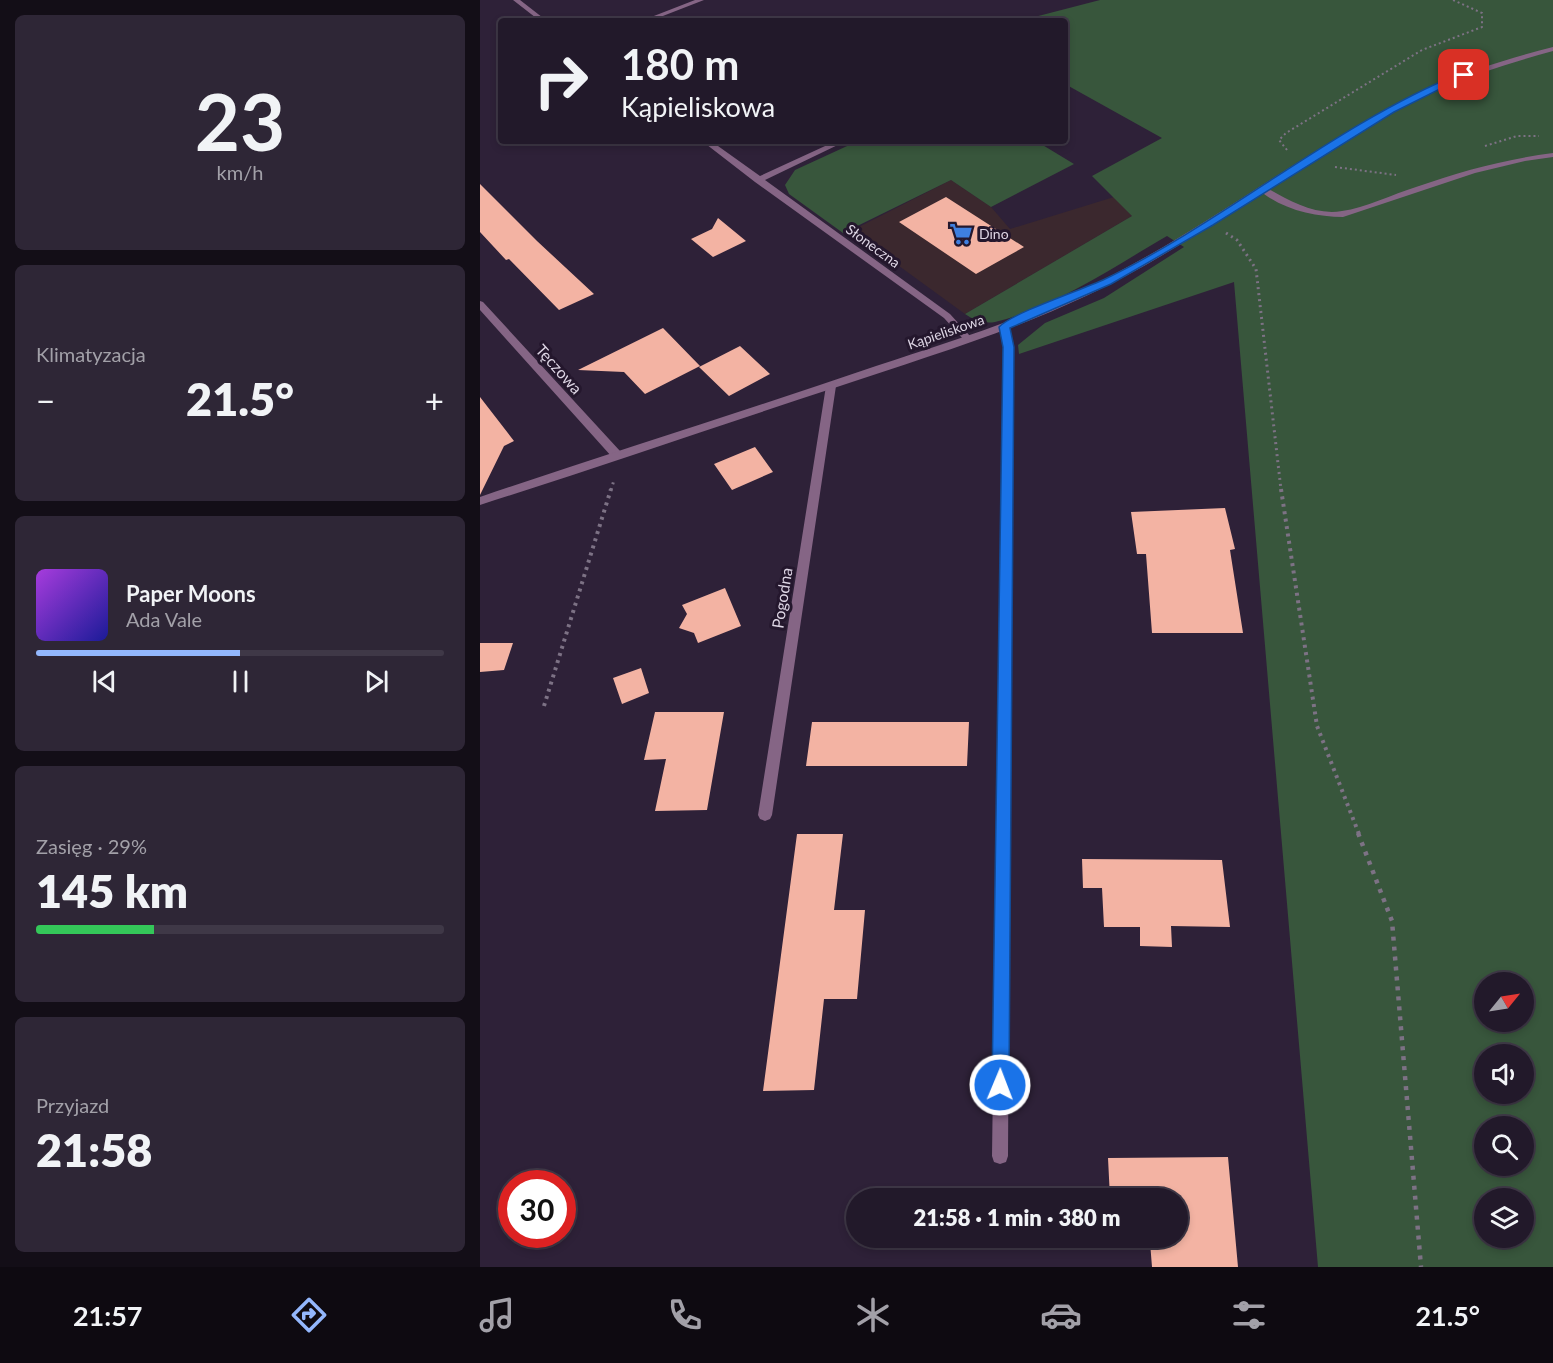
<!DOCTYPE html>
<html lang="pl">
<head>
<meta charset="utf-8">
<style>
  :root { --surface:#22192a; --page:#2e2636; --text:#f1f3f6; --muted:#a2a0a8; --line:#3f3847; --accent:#93b7fd }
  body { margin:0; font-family:Lato,sans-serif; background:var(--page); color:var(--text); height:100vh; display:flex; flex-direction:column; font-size:22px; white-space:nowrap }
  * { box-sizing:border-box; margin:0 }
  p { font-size:20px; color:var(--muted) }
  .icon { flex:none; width:33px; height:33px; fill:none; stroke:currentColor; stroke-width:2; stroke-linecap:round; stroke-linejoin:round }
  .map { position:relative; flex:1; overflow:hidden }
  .panel { display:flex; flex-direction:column; gap:15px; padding:15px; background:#130e17; width:480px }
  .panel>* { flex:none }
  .top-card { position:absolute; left:18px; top:18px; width:570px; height:126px; border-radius:6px; box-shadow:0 3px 9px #0003,0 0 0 2px var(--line); background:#22192a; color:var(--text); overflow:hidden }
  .needle { width:39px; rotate:60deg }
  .controls { position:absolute; left:994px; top:972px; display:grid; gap:12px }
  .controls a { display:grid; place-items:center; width:60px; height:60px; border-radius:50%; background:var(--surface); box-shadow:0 3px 9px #0003,0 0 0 2px var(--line); font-size:30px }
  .speed { position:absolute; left:18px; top:1170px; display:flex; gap:12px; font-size:30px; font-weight:700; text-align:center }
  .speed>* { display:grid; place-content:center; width:78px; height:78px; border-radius:50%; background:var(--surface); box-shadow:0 3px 9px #0003,0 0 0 2px var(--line); line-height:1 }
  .speed .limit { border:9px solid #d22; background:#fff; color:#111 }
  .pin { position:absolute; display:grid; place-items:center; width:51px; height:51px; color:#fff; margin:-26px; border-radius:12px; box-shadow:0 3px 9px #0006 }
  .me { position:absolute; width:66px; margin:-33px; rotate:1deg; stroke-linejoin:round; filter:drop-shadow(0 0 4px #0008) }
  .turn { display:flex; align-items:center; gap:21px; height:126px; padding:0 24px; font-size:27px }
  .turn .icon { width:78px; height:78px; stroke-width:2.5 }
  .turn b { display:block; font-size:42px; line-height:51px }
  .big { font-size:45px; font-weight:800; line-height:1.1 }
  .panel .tile { flex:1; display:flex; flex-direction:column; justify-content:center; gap:9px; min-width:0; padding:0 21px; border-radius:9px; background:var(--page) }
  .panel .dial { align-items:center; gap:0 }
  .dial b { font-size:78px; line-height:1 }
  .song { display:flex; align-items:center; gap:18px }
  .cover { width:72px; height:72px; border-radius:9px; background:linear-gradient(135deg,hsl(280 70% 55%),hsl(240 70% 35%)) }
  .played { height:6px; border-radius:3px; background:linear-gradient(90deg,var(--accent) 50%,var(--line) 50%) }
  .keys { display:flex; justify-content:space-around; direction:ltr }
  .heat { display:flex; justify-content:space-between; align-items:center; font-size:33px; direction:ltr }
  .charge { height:9px; border-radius:4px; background:linear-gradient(90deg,#34c759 29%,var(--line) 0) }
  .trip { position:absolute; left:366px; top:1188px; width:342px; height:60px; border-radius:30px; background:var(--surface); box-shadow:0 3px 9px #0003,0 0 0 2px var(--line); font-weight:800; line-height:60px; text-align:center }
  .dock { display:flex; height:96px; justify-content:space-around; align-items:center; background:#0e0a11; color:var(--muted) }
  .dock .icon { width:42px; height:42px }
  .dock .on { color:var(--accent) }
  .dock b { font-size:27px; color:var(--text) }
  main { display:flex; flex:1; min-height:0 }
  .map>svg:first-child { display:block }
</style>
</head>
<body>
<main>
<section class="panel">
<div class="tile dial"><b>23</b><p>km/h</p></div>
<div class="tile"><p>Klimatyzacja</p>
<div class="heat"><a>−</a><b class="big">21.5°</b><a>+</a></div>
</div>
<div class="tile">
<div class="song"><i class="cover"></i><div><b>Paper Moons</b><p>Ada Vale</p></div></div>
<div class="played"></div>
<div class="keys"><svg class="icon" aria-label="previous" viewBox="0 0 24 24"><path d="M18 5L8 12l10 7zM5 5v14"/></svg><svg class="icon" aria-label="pause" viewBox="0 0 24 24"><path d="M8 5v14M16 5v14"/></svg><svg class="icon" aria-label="next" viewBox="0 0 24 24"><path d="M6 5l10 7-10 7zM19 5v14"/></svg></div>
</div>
<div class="tile"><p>Zasięg · 29%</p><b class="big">145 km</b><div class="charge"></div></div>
<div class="tile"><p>Przyjazd</p><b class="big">21:58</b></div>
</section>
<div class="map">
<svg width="1073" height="1267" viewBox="0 0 1073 1267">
  <rect width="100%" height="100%" fill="#2e2138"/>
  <!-- commercial -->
  <path fill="#3b282e" d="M471,180L511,207L530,229L634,197L652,216L485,314L371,231Z"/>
  <!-- green -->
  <path fill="#38563c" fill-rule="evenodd" d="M620,0H1073V1267H838L754,282L539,354L538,345L565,323L624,298L704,247L687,236C635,266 574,308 515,322C504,324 494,320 485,314L652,216L612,176L682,138L585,84V21H539ZM1005,982H1044V1022H1005ZM1005,1054H1044V1094H1005ZM1005,1126H1044V1166H1005ZM1005,1198H1044V1238H1005Z
    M378,141H556L594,164L511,207L471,180L363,233L309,194L305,185L315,170Z"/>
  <!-- building -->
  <path fill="#f3b3a3" d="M0,184L57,241L114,294L79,310L29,259L26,260L0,232Z
    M466,197L544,247L496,274L419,222Z
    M238,218L266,241L233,257L211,239L232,229Z
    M183,328L220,366L165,394L144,372L98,370Z
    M260,346L290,374L249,396L219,367Z
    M0,397L34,441L24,446L0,495Z
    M275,447L293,472L252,490L234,464Z
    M745,508L755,549L750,550L763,633H672L666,554H657L651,512Z
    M245,588L261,626L218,643L214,633L199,628L207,614L202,605Z
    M0,643H33L24,670L0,672Z
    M161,668L169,693L142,704L133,678Z
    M175,712H244L227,810L175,811L186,759L164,760Z
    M332,722H489L487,766H326Z
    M317,834H363L354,910H385L377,999H344L334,1090L283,1091Z
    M602,859L742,860L750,927L691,926L692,947L660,946V927H624L622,888H603Z
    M748,1157L758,1267H672L670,1242H633V1238H698V1198H630L628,1158Z"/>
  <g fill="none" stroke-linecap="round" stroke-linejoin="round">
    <!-- path-far3 -->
    <path stroke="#7d7285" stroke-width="2" stroke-dasharray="2 3" stroke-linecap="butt" d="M1005,146L1037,136H1059
      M807,150L799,140L806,133L942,50L1002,27V13L973,0
      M855,167L916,175"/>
    <!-- path-far2 -->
    <path stroke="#7d7285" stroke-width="3" stroke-dasharray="2 4" stroke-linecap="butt" d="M746,233L757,240L776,269L801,490
      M131,490L134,480"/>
    <!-- path-far1 -->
    <path stroke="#7d7285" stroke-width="4" stroke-dasharray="3 4.5" stroke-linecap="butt" d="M801,489L837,726L879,834
      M64,706L131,489"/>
    <!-- path -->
    <path stroke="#7d7285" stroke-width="4.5" stroke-dasharray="4 6" stroke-linecap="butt" d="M878,833L912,921L941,1267"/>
    <!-- minor -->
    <path fill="#856585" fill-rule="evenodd" d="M33,0H40L67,21H60Z
      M215,0H224L170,21H161Z
      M222,141H231L280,176L356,141H366L285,180L470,314L490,336V340H484L464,318L275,182Z
      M1073,153V157L1045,161L995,173L863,217C834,217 800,209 778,189L785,187C808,200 835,216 862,211C885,208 913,194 936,187C981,171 1026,159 1073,153Z
      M0,301L3,302L140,451L141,454L140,457H132L0,310Z
      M525,324L530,327L533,347L528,1156L526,1162L520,1164L514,1162L512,1156L523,347L520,327Z
      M351,383L356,386L292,815L290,819L285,821L280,819L278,815L346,386Z"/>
    <!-- tertiary -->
    <path fill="#856585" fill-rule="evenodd" d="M1073,47V51C1033,62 994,74 956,91C833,148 729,238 606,296C527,333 441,359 357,387C238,426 119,467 0,505V497C132,452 265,411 396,366C465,343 535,322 600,291C723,234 828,145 951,88C990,70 1031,58 1073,47Z"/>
  </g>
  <!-- route -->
  <path fill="#1a73e8" stroke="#114b97" stroke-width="1.5" d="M981,73L988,75L914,112L733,225L631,284L530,328L534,347L529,1085L527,1091L520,1094L514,1091L512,1085L523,347L519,327C532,313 601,290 623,280C746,221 854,125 981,73Z"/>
  <!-- icons -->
  <defs>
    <g id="supermarket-bare" transform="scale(1.8)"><path d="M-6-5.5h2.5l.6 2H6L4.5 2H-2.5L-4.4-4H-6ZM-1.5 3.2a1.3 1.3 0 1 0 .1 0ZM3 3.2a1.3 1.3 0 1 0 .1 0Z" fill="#3f7fe0" stroke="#24172d" stroke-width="2.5" paint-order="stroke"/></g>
  </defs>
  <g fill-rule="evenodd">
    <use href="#supermarket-bare" x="481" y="234"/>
  </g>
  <g text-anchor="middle" stroke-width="6" stroke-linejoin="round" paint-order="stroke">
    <!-- far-poi labels -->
    <g font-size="14" fill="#ddd5e4" stroke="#24172d" text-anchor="start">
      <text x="499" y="239">Dino</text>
    </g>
    <!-- far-street labels -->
    <g font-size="14" fill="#ddd5e4" stroke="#24172d">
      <text transform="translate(393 246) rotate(36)" y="5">Słoneczna</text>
      <text transform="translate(466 332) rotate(-19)" y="5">Kąpieliskowa</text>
    </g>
    <!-- street labels -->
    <g font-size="16" fill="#ddd5e4" stroke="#24172d">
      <text transform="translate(79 369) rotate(48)" y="6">Tęczowa</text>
      <text transform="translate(302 598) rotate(-81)" y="6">Pogodna</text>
    </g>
  </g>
</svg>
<div class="controls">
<a><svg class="needle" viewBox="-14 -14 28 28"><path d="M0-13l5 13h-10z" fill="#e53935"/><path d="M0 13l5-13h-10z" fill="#a2a0a8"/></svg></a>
<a><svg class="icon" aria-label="sound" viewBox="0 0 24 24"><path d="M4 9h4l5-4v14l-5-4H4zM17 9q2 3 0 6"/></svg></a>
<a><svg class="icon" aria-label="search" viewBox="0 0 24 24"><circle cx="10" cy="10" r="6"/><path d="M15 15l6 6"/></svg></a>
<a><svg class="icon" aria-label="layers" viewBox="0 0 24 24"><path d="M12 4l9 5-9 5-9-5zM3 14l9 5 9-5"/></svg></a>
</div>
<div class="speed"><div class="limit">30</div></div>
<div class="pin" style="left:984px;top:75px;background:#d93025"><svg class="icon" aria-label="arrive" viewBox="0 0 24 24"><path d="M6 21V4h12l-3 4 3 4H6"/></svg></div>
<svg class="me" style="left:520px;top:1085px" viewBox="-20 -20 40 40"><circle r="17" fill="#1a73e8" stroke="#fff" stroke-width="3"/><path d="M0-11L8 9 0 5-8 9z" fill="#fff"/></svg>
<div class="trip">21:58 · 1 min · 380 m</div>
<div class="top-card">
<div class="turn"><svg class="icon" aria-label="right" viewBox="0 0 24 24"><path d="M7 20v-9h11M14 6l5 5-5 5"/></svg><div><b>180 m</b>Kąpieliskowa</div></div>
</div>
</div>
</main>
<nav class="dock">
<b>21:57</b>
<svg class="icon on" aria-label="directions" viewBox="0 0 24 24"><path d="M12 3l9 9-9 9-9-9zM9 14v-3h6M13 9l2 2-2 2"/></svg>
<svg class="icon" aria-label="music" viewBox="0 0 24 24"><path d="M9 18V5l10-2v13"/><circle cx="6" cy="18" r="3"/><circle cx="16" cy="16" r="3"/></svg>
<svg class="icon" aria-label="phone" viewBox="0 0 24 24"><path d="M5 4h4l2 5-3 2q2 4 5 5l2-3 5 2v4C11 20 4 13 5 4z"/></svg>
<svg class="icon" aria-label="climate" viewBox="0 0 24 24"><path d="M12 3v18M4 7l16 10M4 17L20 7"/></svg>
<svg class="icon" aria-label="car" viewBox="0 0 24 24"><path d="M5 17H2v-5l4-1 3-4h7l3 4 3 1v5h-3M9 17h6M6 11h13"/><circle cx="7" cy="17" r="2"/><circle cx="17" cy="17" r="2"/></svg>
<svg class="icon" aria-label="filters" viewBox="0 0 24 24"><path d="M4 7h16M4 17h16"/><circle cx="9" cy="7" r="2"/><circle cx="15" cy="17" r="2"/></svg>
<b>21.5°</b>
</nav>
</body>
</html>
